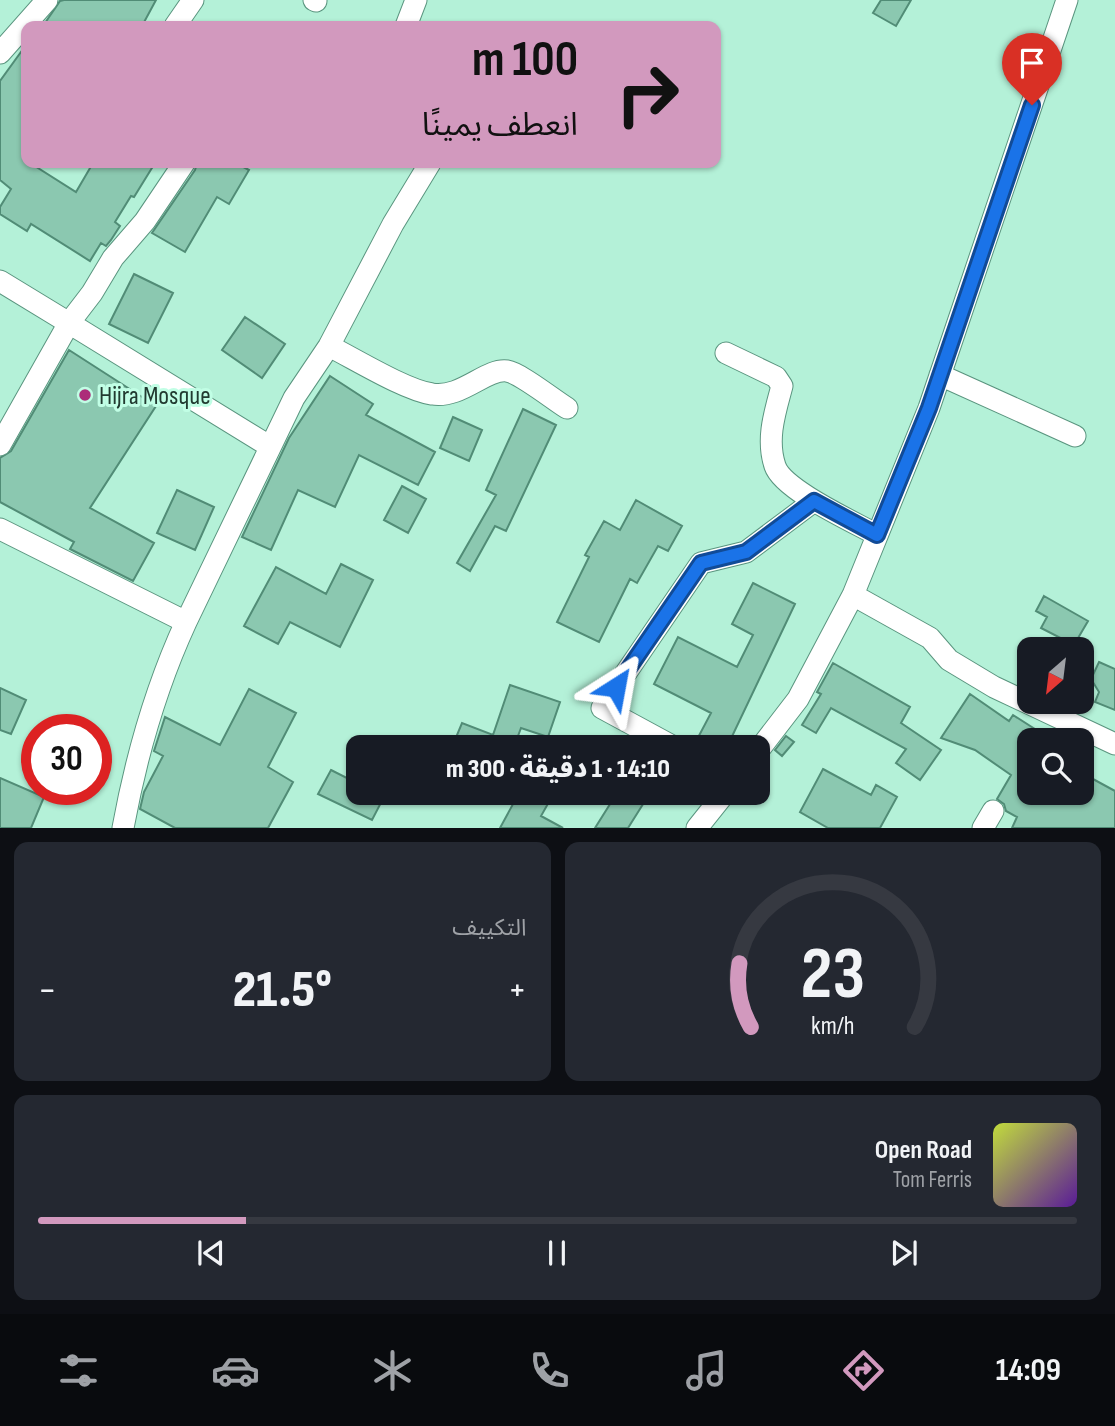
<!DOCTYPE html>
<html lang="ar">
<head>
<meta charset="utf-8">
<style>
  :root { --surface:#171b24; --page:#242831; --text:#f1f3f6; --muted:#9ea1a6; --line:#363941; --accent:#d299be }
  body { margin:0; font-family:"Sofia Sans Condensed","Noto Sans Arabic",sans-serif; background:var(--page); color:var(--text); direction:rtl; height:100vh; display:flex; flex-direction:column; font-size:26px; white-space:nowrap }
  * { box-sizing:border-box; margin:0 }
  p { font-size:23px; color:var(--muted) }
  .icon { flex:none; width:38px; height:38px; fill:none; stroke:currentColor; stroke-width:2; stroke-linecap:round; stroke-linejoin:round }
  .map { position:relative; height:828px; overflow:hidden; direction:ltr }
  .panel { display:flex; flex-direction:column; gap:14px; padding:14px; background:#0d0f14; flex:1 }
  .panel>* { flex:none }
  .top-card { position:absolute; left:21px; top:21px; width:700px; height:147px; border-radius:14px; box-shadow:0 2px 5px #0004; direction:rtl; background:#d299be; color:#111; overflow:hidden }
  .needle { width:46px; rotate:208deg }
  .fabs { position:absolute; left:1017px; top:637px; display:grid; gap:14px }
  .fabs a { display:grid; place-items:center; width:77px; height:77px; border-radius:14px; background:var(--surface); box-shadow:0 2px 5px #0004; font-size:35px }
  .speed { position:absolute; left:21px; top:714px; display:flex; gap:14px; font-size:35px; font-weight:700; text-align:center }
  .speed>* { display:grid; place-content:center; width:91px; height:91px; border-radius:50%; background:var(--surface); box-shadow:0 2px 5px #0004; line-height:1 }
  .speed .limit { border:10px solid #d22; background:#fff; color:#111 }
  .pin { position:absolute; display:grid; place-items:center; width:60px; height:60px; color:#fff; margin:-72px -30px; border-radius:50% 50% 50% 0; rotate:-45deg; box-shadow:0 0 7px #0007 }
  .pin .icon { rotate:45deg }
  .me { position:absolute; width:77px; margin:-38px; rotate:34deg; stroke-linejoin:round; filter:drop-shadow(0 0 5px #0008) }
  .turn { display:flex; align-items:center; gap:24px; height:147px; padding:0 28px; font-size:32px }
  .turn .icon { width:91px; height:91px; stroke-width:2.5 }
  .turn b { display:block; font-size:49px; line-height:60px }
  .big { font-size:52px; font-weight:800; line-height:1.1 }
  .panel .widget { flex:1; display:flex; flex-direction:column; justify-content:center; gap:10px; min-width:0; padding:0 24px; border-radius:14px; background:var(--page) }
  .panel .dial { align-items:center; gap:0 }
  .dial svg { height:182px; overflow:visible; fill:none; stroke:var(--line); stroke-width:7; stroke-linecap:round; text-anchor:middle }
  .dial text { fill:var(--text); stroke:none }
  .song { display:flex; align-items:center; gap:21px }
  .cover { width:84px; height:84px; border-radius:10px; background:linear-gradient(135deg,hsl(70 70% 55%),hsl(270 70% 35%)) }
  .played { height:7px; border-radius:4px; background:linear-gradient(90deg,var(--accent) 20%,var(--line) 20%) }
  .keys { display:flex; justify-content:space-around; direction:ltr }
  .heat { display:flex; justify-content:space-between; align-items:center; font-size:38px; direction:ltr }
  .panel .tiles { flex:1; display:grid; gap:14px; grid-template-columns:1fr 1fr }
  .widget:last-child { grid-column:span 2 }
  .trip { position:absolute; left:346px; top:735px; width:424px; height:70px; border-radius:14px; background:var(--surface); box-shadow:0 2px 5px #0004; font-weight:800; line-height:70px; text-align:center; direction:rtl }
  .menu { display:flex; height:112px; justify-content:space-around; align-items:center; background:#090b0e; color:var(--muted) }
  .menu .icon { width:49px; height:49px }
  .menu .on { color:var(--accent) }
  .menu b { font-size:32px; color:var(--text) }
  .map>svg:first-child { display:block }
</style>
</head>
<body>
<div class="map">
<svg width="1115" height="828" viewBox="0 0 1115 828">
  <rect width="100%" height="100%" fill="#b4f1d8"/>
  <!-- building -->
  <path fill="#8bc8b0" stroke="#518c76" stroke-width="2" d="M64,0H156L142,26H43L60,1Z
    M881,0H911L896,26L873,13Z
    M26,45V163H30L76,192L93,163H155L134,197L131,196L115,222L120,226L111,240L106,246L101,243L90,261L31,224L27,231L0,214V207L11,189L0,180V81Z
    M197,163H236L249,170L229,204L217,197L185,252L152,233L195,170Z
    M134,274L173,293L148,343L109,324Z
    M245,317L285,344L262,378L222,350Z
    M69,350L156,406L90,508L154,543L133,581L70,549L74,542L0,502V458L11,451Z
    M330,376L373,404L366,415L435,452L418,485L359,455L335,507L298,490L271,550L242,537L289,438Z
    M523,409L556,425L506,531L495,526L470,571L457,563L496,495L486,490Z
    M453,417L482,430L469,461L440,448Z
    M402,486L426,499L408,533L384,520Z
    M177,490L214,507L195,550L157,533Z
    M636,500L682,526L668,551L658,546L637,583L630,579L599,642L557,622L589,557L585,555L604,521L620,530Z
    M341,564L373,580L340,647L290,622L278,644L244,626L276,567L326,594Z
    M753,583L795,604L727,747H693L711,713L654,684L678,637L737,667L753,635L732,624Z
    M1044,596L1088,621L1074,645L1041,628L1047,617L1036,611Z
    M1099,662L1115,669V710L1095,702L1099,692L1091,679Z
    M833,663L910,707L901,723L941,750L920,780L896,763L906,749L831,708L816,733L802,725L821,694L817,692Z
    M510,685L560,702L548,737L521,728L515,744L521,747H452L462,723L493,735Z
    M0,688L26,700L11,734L0,730Z
    M249,689L296,713L268,767L293,782L268,828H175L140,809L144,792L163,756L154,751L165,717L220,745Z
    M970,694L1009,721L1013,715L1052,740H1029V793H1082V773L1115,791V828H1012L1017,817L1006,811L1004,804L997,799L1011,775L975,750L941,738Z
    M786,736L794,742L782,756L775,750Z
    M823,769L871,795L876,785L897,797L880,828H828L800,812Z
    M331,770L359,784V793H386L372,820L318,794Z
    M0,778L44,797L31,828H0Z
    M519,793H554L541,816L563,828H500Z
    M617,793H650L628,828H595Z"/>
  <g fill="none" stroke-linecap="round" stroke-linejoin="round">
    <!-- minor casing -->
    <g stroke="#5a957f" stroke-width="23">
      <path id="minor" d="M314,0L316,1
        M175,26L193,0
        M406,26L416,0
        M0,53L47,0
        M184,163L145,221L113,258L92,293L69,323L269,446
        M0,281L69,323L0,445
        M329,346C355,359 405,390 432,394C461,399 486,368 507,371C520,373 554,400 567,408
        M726,353L776,377L782,386C775,412 766,439 775,466C783,490 854,522 877,535
        M940,375L1075,436
        M0,529L186,622
        M853,595L930,638L949,660L994,687L1115,744
        M674,747L602,708L701,563L746,552L814,501
        M758,751L798,699L853,595L929,408L1067,0
        M123,828C136,757 156,687 186,622L294,398L329,346L393,224L430,163
        M697,828L725,793
        M983,828L993,811"/>
    </g>
    <!-- minor -->
    <use href="#minor" stroke="#fff" stroke-width="21"/>
  </g>
  <g fill="none" stroke-linecap="round" stroke-linejoin="round">
    <!-- route casing -->
    <g stroke="#114b97" stroke-width="18">
      <path id="route" d="M616,687L701,563L746,552L814,501L877,535L929,408L1032,105"/>
    </g>
    <!-- route -->
    <use href="#route" stroke="#1a73e8" stroke-width="12"/>
  </g>
  <!-- markers -->
  <circle fill="#ac2c79" stroke="#c1fee5" stroke-width="2.5" cx="85" cy="395" r="7"/>
  <g text-anchor="middle" stroke-width="6" stroke-linejoin="round" paint-order="stroke">
    <!-- poi labels -->
    <g font-size="26" fill="#213a30" stroke="#c1fee5" text-anchor="start">
      <text x="99" y="404">Hijra Mosque</text>
    </g>
  </g>
</svg>
<div class="fabs">
<a><svg class="needle" viewBox="-14 -14 28 28"><path d="M0-13l5 13h-10z" fill="#e53935"/><path d="M0 13l5-13h-10z" fill="#9ea1a6"/></svg></a>
<a><svg class="icon" aria-label="search" viewBox="0 0 24 24"><circle cx="10" cy="10" r="6"/><path d="M15 15l6 6"/></svg></a>
</div>
<div class="speed"><div class="limit">30</div></div>
<div class="pin" style="left:1032px;top:105px;background:#d93025"><svg class="icon" aria-label="arrive" viewBox="0 0 24 24"><path d="M6 21V4h12l-3 4 3 4H6"/></svg></div>
<svg class="me" style="left:616px;top:687px" viewBox="-20 -20 40 40"><path d="M0-17L14 15 0 8-14 15z" fill="#1a73e8" stroke="#fff" stroke-width="4"/></svg>
<div class="trip">14:10 · 1 دقيقة · 300 m</div>
<div class="top-card">
<div class="turn"><svg class="icon" aria-label="right" viewBox="0 0 24 24"><path d="M7 20v-9h11M14 6l5 5-5 5"/></svg><div><b>100 m</b>انعطف يمينًا</div></div>
</div>
</div>
<section class="panel">
<div class="tiles">
<div class="widget dial"><svg viewBox="0 0 100 80">
<path d="M14 69A42 42 0 1 1 86 69"/>
<path d="M14 69A42 42 0 0 1 9 41" stroke="#d299be"/>
<text x="50" y="56" font-size="32" font-weight="700">23</text>
<text x="50" y="72" font-size="11">km/h</text>
</svg></div>
<div class="widget"><p>التكييف</p>
<div class="heat"><a>−</a><b class="big">21.5°</b><a>+</a></div>
</div>
<div class="widget">
<div class="song"><i class="cover"></i><div><b>Open Road</b><p>Tom Ferris</p></div></div>
<div class="played"></div>
<div class="keys"><svg class="icon" aria-label="previous" viewBox="0 0 24 24"><path d="M18 5L8 12l10 7zM5 5v14"/></svg><svg class="icon" aria-label="pause" viewBox="0 0 24 24"><path d="M8 5v14M16 5v14"/></svg><svg class="icon" aria-label="next" viewBox="0 0 24 24"><path d="M6 5l10 7-10 7zM19 5v14"/></svg></div>
</div>
</div>
</section>
<nav class="menu">
<b>14:09</b>
<svg class="icon on" aria-label="directions" viewBox="0 0 24 24"><path d="M12 3l9 9-9 9-9-9zM9 14v-3h6M13 9l2 2-2 2"/></svg>
<svg class="icon" aria-label="music" viewBox="0 0 24 24"><path d="M9 18V5l10-2v13"/><circle cx="6" cy="18" r="3"/><circle cx="16" cy="16" r="3"/></svg>
<svg class="icon" aria-label="phone" viewBox="0 0 24 24"><path d="M5 4h4l2 5-3 2q2 4 5 5l2-3 5 2v4C11 20 4 13 5 4z"/></svg>
<svg class="icon" aria-label="climate" viewBox="0 0 24 24"><path d="M12 3v18M4 7l16 10M4 17L20 7"/></svg>
<svg class="icon" aria-label="car" viewBox="0 0 24 24"><path d="M5 17H2v-5l4-1 3-4h7l3 4 3 1v5h-3M9 17h6M6 11h13"/><circle cx="7" cy="17" r="2"/><circle cx="17" cy="17" r="2"/></svg>
<svg class="icon" aria-label="filters" viewBox="0 0 24 24"><path d="M4 7h16M4 17h16"/><circle cx="9" cy="7" r="2"/><circle cx="15" cy="17" r="2"/></svg>
</nav>
</body>
</html>
